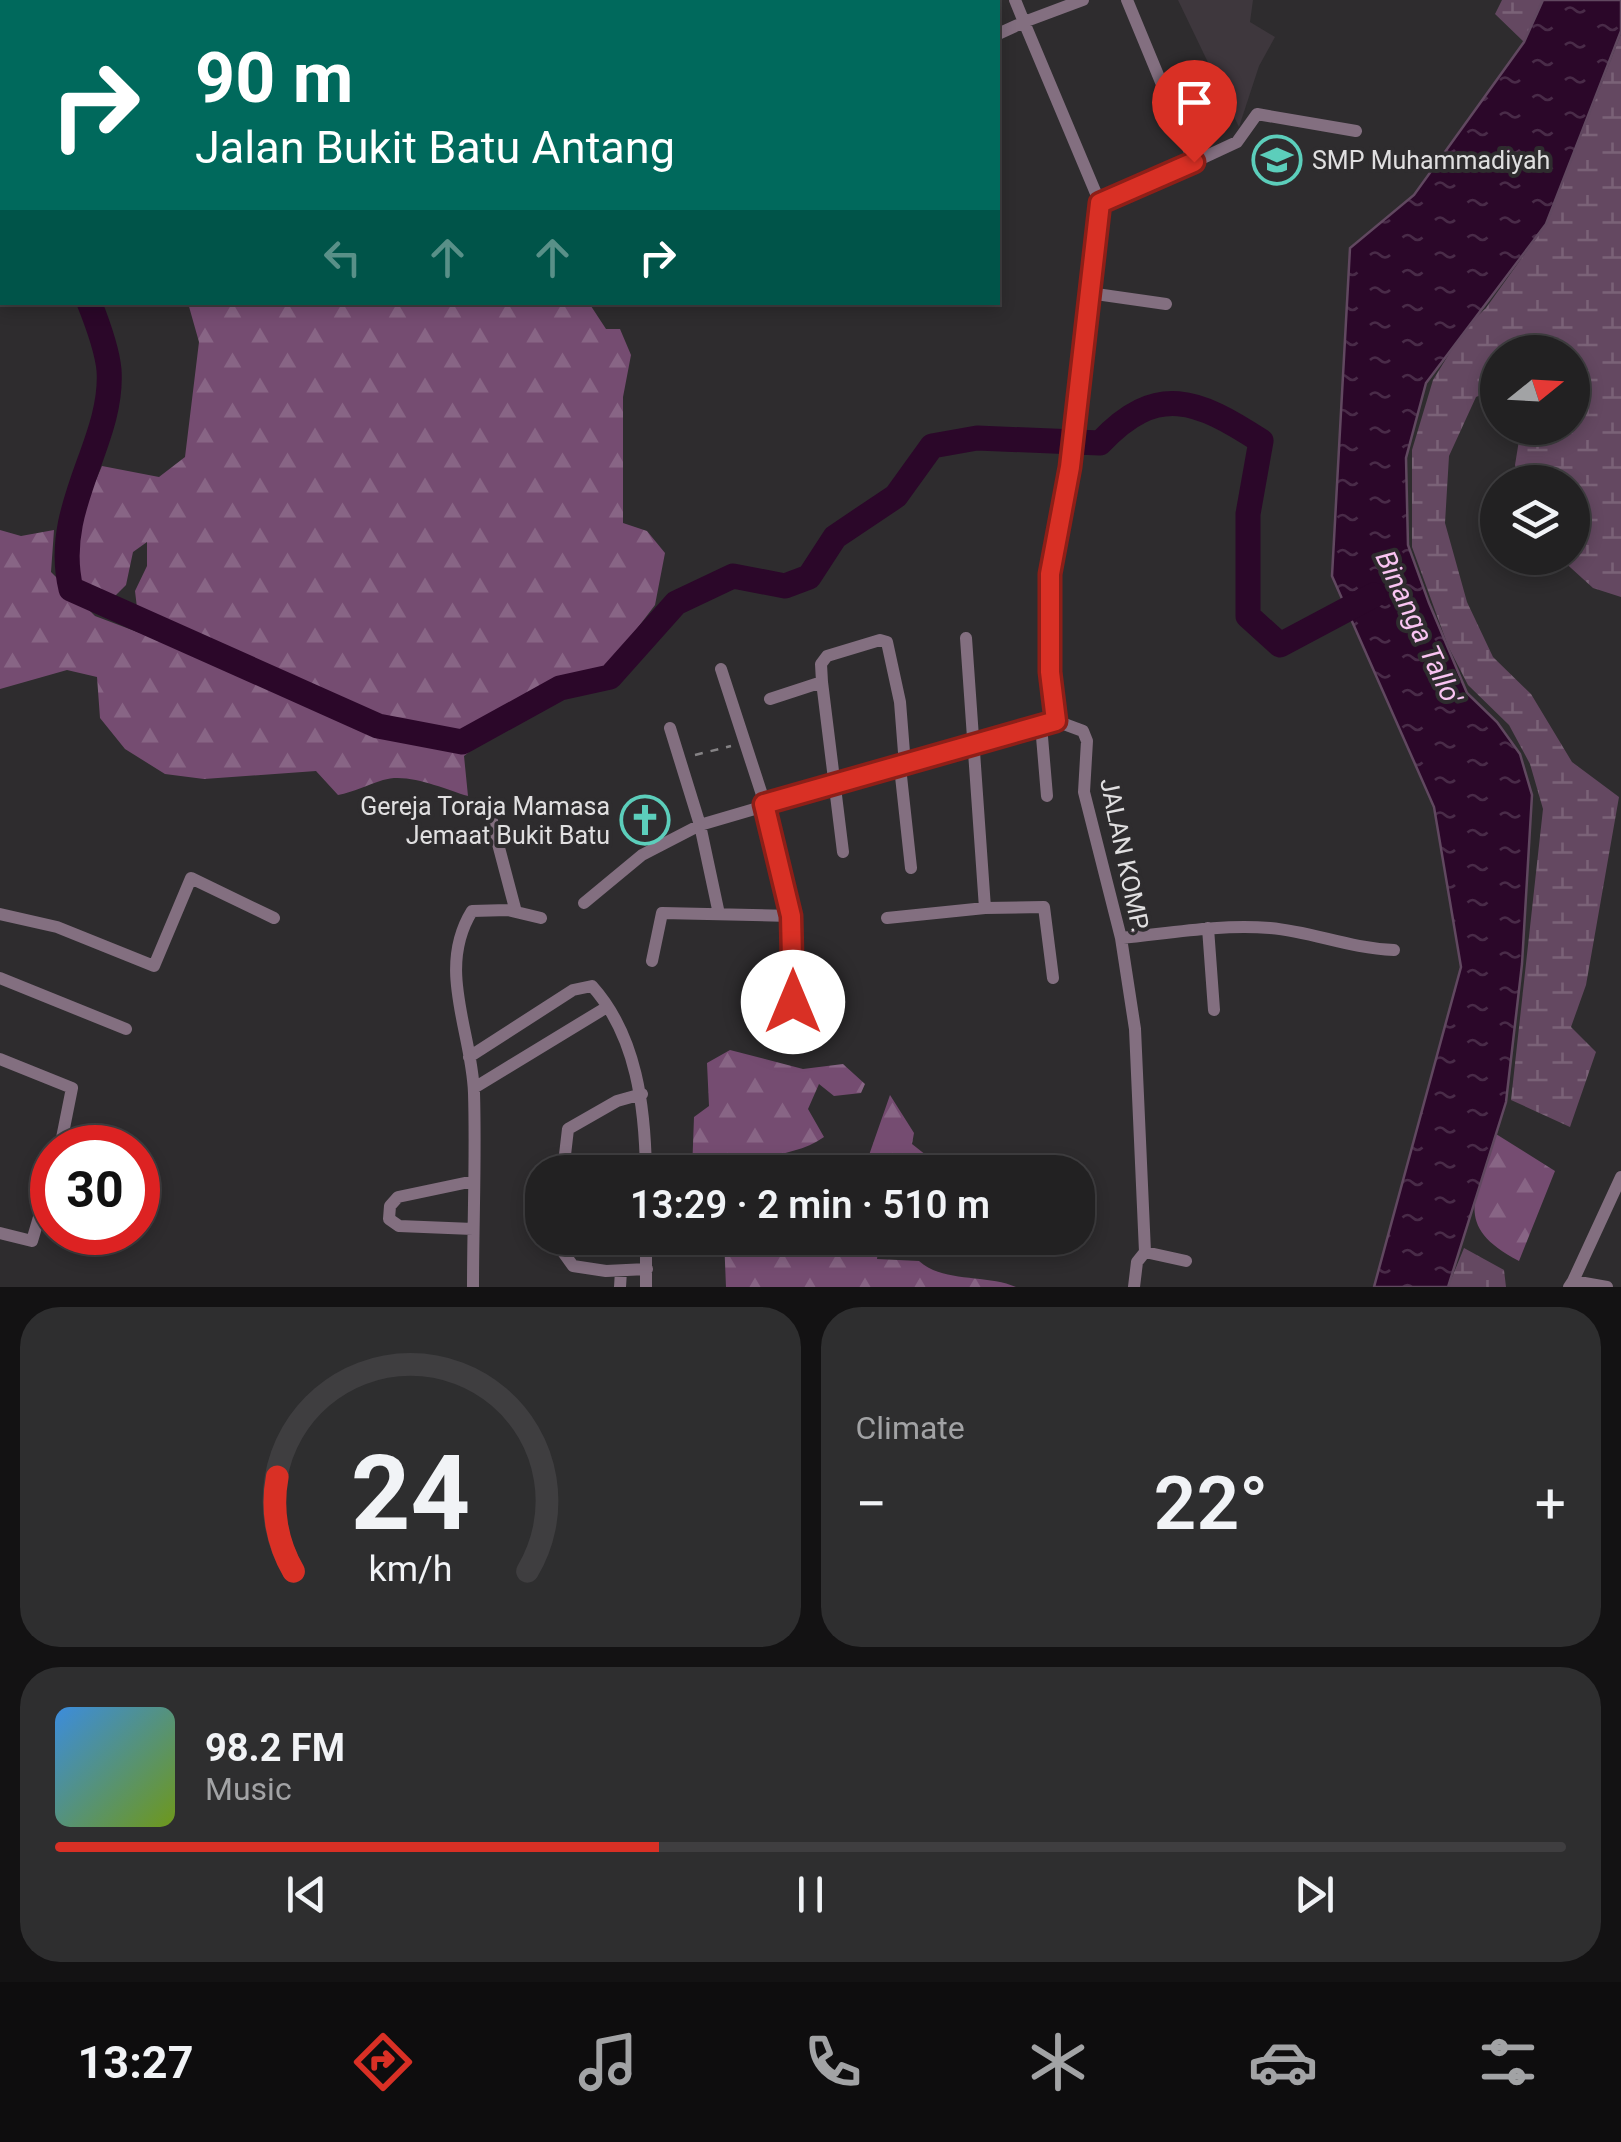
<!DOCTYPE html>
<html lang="en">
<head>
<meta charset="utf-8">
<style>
  :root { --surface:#222122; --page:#2e2e2f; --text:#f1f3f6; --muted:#a2a3a5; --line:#3f3e40; --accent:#d93025 }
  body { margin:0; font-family:Roboto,sans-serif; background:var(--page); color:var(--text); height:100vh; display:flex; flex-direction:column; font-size:38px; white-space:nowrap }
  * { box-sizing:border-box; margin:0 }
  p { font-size:32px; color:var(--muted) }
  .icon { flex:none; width:55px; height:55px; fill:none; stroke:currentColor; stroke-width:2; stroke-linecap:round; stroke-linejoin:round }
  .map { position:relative; height:1287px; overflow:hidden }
  .drawer { display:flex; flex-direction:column; gap:20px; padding:20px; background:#131213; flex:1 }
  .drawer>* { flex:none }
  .hud { position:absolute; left:0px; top:0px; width:1000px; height:305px; box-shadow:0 5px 15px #0003,0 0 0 2px var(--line); background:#00695c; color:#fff; overflow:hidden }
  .needle { width:65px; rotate:72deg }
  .tools { position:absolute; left:1480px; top:335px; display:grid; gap:20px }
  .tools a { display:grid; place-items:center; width:110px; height:110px; border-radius:50%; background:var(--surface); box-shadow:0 5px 15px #0003,0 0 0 2px var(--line); font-size:50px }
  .speed { position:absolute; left:30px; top:1125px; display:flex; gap:20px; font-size:50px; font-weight:700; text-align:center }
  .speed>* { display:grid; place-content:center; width:130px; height:130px; border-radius:50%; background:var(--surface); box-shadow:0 5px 15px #0003,0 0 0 2px var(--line); line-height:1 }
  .speed .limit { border:15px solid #d22; background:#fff; color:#111 }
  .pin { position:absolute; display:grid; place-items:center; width:85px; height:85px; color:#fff; margin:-102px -42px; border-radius:50% 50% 50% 0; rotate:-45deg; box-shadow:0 0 10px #0007 }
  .pin .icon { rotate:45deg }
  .me { position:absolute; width:110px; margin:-55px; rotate:0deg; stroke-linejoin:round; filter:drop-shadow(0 0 8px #0008) }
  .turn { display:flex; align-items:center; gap:35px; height:210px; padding:0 30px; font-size:45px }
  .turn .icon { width:130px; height:130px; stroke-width:2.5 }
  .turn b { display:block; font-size:70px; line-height:85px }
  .lanes { display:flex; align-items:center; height:95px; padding:0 30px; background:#0003; justify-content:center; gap:50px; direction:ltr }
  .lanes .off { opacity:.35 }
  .big { font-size:75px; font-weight:600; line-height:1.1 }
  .drawer .tile { flex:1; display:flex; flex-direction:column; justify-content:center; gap:15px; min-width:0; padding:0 35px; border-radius:40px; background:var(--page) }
  .drawer .dial { align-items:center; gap:0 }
  .dial svg { height:260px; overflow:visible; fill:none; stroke:var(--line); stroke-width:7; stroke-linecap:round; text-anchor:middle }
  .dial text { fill:var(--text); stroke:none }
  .song { display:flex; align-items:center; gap:30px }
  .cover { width:120px; height:120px; border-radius:15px; background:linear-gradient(135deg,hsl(210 70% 55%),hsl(80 70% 35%)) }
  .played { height:10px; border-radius:5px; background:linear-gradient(90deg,var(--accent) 40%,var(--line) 40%) }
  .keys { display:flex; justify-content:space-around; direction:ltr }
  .heat { display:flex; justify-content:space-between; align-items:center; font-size:55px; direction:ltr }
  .drawer .tiles { flex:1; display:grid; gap:20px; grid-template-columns:1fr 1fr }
  .tile:last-child { grid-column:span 2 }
  .trip { position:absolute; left:525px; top:1155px; width:570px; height:100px; border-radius:40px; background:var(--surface); box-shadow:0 5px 15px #0003,0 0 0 2px var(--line); font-weight:600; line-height:100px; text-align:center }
  .dock { display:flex; height:160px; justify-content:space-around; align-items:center; background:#0e0d0e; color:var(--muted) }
  .dock .icon { width:70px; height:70px }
  .dock .current { color:var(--accent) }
  .dock b { font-size:45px; color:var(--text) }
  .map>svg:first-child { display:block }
</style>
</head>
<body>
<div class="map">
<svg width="1621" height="1287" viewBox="0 0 1621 1287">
  <defs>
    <pattern id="forest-firs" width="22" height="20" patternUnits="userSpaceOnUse" patternTransform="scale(2.5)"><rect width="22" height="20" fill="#754c71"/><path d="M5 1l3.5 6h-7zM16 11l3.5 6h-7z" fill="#886585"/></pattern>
    <pattern id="wetland-marsh" width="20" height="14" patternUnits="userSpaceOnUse" patternTransform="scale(2.5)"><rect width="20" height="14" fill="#644861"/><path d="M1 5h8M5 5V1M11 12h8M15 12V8" fill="none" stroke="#7a6277"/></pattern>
    <pattern id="water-ripples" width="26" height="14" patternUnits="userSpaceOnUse" patternTransform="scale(2.5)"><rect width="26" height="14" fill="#2b0729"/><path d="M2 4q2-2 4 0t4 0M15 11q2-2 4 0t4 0" fill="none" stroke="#492b48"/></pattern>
  </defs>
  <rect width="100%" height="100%" fill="#2e2c2e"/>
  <!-- built -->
  <path fill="#3e373d" d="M1178,0H1253L1250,22L1275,37L1259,66L1239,127Z"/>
  <!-- forest -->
  <path fill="url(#forest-firs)" d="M188,303H589L606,329H620L631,355L623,397V523L647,531L665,553L655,605L604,672L554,685L464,756L468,796C444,789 408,772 383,780C367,785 354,792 338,795L316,771L204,779L165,774L125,749L100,718L97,677L67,670L0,689V530L21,536L54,530L51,572L95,616L140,633L135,591L147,566V542L133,552L126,585L111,600C102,596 90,592 84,585C60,558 90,494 102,466L159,477L185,457L199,342Z
    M730,1050L803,1069L843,1064L865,1084L861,1093L834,1096L819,1084L808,1109L824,1137C802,1153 776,1153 750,1162L748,1172H692L694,1117L709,1106L707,1063Z
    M890,1095L914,1133L912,1144L931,1159L925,1172H849L868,1158Z
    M1496,1134L1555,1171L1519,1261C1450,1225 1477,1195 1496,1134Z
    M724,1238H803L804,1249L821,1244L823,1238H890L879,1243L877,1259L919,1261C943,1283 986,1274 1016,1287H726Z"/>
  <!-- wetland -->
  <path fill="url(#wetland-marsh)" d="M1502,0H1543L1524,42L1495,14Z
    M1621,34V597L1593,588L1560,558H1572V482H1520L1515,465L1521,428H1572V352H1498L1497,394L1492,390L1476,397L1449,456L1445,523L1467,602L1493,657L1531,694L1572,762L1619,797L1586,985L1571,1027L1596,1052L1570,1127L1511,1100L1543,809L1530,764L1509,725L1468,685L1448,646L1412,547V450L1433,380L1465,328L1486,308L1546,224Z
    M1464,1248L1504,1270L1506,1287H1448Z"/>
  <!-- water -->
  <path fill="url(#water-ripples)" stroke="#614860" stroke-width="2.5" d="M1543,0H1621V31L1546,224L1426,383L1406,458L1408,545L1429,603L1467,693L1497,722L1520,754L1532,795L1522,964L1506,1102L1448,1287H1374L1461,967L1434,807L1332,576L1350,248L1414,195L1524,42Z"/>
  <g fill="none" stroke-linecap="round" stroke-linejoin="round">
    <!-- river -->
    <path stroke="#2b0729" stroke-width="25" d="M0,220L2,231
      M89,302C97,322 107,348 109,370C114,442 51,507 71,589L378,726L462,742L560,688L610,677L676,603L733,576L785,586L809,577L835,537L896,496L932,446L977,438L1100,443C1157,382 1198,400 1261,441L1248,514V616L1280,645L1374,595"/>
    <!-- path -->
    <path stroke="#858385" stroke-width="2.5" stroke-dasharray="8 8" stroke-linecap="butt" d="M215,0L216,2
      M695,755L731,746"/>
    <!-- minor -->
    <path stroke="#836f80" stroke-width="12" d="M80,0V2
      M151,0V2
      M648,0L656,2
      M902,0L903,2
      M1083,0L1024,22L1100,203L1070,467L1050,574V672L1056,721L1083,731L1087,741L1084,792L1121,938L1135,1029L1145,1252L1137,1262L1134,1287
      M398,2V0
      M777,2H787
      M817,2V0
      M998,34L1024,22L1015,0
      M1194,162L1237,142L1257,114L1356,131
      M1100,203L1194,162L1127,0
      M1089,293L1166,304
      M966,638L985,908L1044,907L1053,978
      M721,669L765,804L791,916V1032
      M822,682L821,664L827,656L880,640L887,642L900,702L905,765
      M770,699L822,682L843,852
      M1041,725L1047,796
      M670,728L700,825L719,914
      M900,767L911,868
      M488,806L516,912
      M584,903L642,855L700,825L1056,721
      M0,914L57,927L154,966L191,878L274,918
      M887,918L985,908
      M1208,928L1214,1010
      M1121,938C1171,933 1220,924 1270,928C1314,932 1348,948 1394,950
      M652,961L662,913L791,916
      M0,978L126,1029
      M469,1057L573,990L592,986C637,1036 645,1108 646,1172
      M0,1059L72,1088L60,1148
      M474,1088L607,1007
      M563,1172L568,1129L617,1101L642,1094
      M473,1229L399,1226L389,1219L390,1206L398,1197L474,1181
      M0,1233L32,1241L52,1173
      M561,1238L563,1252L573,1266L606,1271L647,1269
      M1145,1252L1186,1261
      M1573,1281L1621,1177
      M473,1287C473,1222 476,1157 474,1093C472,1031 436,969 472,911L508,910L541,918
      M620,1287L621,1271
      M646,1287V1238
      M1569,1287L1573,1281L1607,1287"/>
  </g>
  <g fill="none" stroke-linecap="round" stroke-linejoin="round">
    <!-- route casing -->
    <g stroke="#8d1f18" stroke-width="25">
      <path id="route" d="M793,1002L791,916L764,804L1056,721L1050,672V574L1070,467L1100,203L1194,162"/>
    </g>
    <!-- route -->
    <use href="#route" stroke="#d93025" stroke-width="18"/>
  </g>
  <!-- icons -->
  <defs>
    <g id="school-ring" transform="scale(2.5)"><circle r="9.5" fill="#2e2c2e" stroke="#5ccebb" stroke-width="1.5"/><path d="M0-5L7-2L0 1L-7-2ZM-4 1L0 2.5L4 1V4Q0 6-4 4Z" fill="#5ccebb"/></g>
    <g id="church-ring" transform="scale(2.5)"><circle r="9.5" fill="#2e2c2e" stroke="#5ccebb" stroke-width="1.5"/><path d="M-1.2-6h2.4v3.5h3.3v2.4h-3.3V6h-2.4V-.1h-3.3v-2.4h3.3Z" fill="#5ccebb"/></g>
  </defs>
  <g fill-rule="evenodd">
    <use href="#school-ring" x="1277" y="160"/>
    <use href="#church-ring" x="645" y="820"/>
  </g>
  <g text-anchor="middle" stroke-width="8" stroke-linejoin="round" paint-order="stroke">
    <!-- poi labels -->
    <g font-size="25" fill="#e0dfe0" stroke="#2e2c2e" text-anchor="start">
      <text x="1312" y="169">SMP Muhammadiyah</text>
      <text x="610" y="815" text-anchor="end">Gereja Toraja Mamasa<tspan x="610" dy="29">Jemaat Bukit Batu</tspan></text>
    </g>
    <!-- street labels -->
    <g font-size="25" fill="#e0dfe0" stroke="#2e2c2e">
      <text transform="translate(1125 855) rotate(78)" y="9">JALAN KOMP.</text>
    </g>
    <!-- water labels -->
    <g font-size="28" font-style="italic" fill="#f9c4f2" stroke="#2e2c2e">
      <text transform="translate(1419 627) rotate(65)" y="10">Binanga Tallo'</text>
    </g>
  </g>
</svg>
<div class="tools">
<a><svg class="needle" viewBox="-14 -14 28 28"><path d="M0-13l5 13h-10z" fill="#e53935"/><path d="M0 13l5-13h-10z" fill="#a2a3a5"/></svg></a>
<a><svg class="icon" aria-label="layers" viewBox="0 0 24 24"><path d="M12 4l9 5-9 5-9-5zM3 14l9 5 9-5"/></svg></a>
</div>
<div class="speed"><div class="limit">30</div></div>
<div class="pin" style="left:1194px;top:162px;background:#d93025"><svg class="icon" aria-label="arrive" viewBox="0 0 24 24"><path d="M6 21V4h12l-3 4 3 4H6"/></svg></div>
<svg class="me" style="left:793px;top:1002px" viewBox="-20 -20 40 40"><circle r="19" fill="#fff"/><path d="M0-13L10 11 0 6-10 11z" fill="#d93025"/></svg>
<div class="trip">13:29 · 2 min · 510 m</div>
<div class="hud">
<div class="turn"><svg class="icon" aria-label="right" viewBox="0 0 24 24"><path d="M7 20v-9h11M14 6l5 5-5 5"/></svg><div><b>90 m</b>Jalan Bukit Batu Antang</div></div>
<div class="lanes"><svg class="icon off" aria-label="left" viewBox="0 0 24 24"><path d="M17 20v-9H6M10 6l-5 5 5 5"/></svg><svg class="icon off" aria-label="ahead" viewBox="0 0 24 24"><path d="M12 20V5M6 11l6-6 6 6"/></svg><svg class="icon off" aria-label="ahead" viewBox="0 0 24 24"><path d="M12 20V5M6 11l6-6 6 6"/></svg><svg class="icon" aria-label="right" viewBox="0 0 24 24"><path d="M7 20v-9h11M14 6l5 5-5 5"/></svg></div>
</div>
</div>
<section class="drawer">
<div class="tiles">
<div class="tile dial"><svg viewBox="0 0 100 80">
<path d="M14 69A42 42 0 1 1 86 69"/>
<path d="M14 69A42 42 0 0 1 9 40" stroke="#d93025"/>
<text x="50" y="56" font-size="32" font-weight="700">24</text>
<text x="50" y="72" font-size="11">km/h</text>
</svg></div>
<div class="tile"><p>Climate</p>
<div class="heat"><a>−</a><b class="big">22°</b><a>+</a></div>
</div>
<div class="tile">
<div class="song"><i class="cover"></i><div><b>98.2 FM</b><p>Music</p></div></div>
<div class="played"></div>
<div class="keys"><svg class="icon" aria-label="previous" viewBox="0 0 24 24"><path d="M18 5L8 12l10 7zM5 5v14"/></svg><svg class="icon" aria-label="pause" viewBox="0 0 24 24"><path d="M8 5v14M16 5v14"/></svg><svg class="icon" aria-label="next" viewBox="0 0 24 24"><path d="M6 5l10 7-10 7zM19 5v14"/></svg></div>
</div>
</div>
</section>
<nav class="dock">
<b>13:27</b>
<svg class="icon current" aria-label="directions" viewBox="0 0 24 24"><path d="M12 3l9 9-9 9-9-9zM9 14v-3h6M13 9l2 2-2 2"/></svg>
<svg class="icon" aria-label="music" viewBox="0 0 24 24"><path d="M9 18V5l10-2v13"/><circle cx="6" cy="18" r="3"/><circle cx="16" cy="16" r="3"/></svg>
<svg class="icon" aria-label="phone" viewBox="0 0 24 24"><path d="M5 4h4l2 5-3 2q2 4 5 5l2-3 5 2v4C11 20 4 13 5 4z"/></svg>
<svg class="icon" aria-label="climate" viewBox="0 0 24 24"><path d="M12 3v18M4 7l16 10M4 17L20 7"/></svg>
<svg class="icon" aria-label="car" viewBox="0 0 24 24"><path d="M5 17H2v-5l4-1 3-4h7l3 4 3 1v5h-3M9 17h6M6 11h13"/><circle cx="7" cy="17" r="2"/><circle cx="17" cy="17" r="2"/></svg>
<svg class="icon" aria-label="filters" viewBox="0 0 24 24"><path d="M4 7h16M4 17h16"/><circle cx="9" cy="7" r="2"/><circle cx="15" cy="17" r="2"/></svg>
</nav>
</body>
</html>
